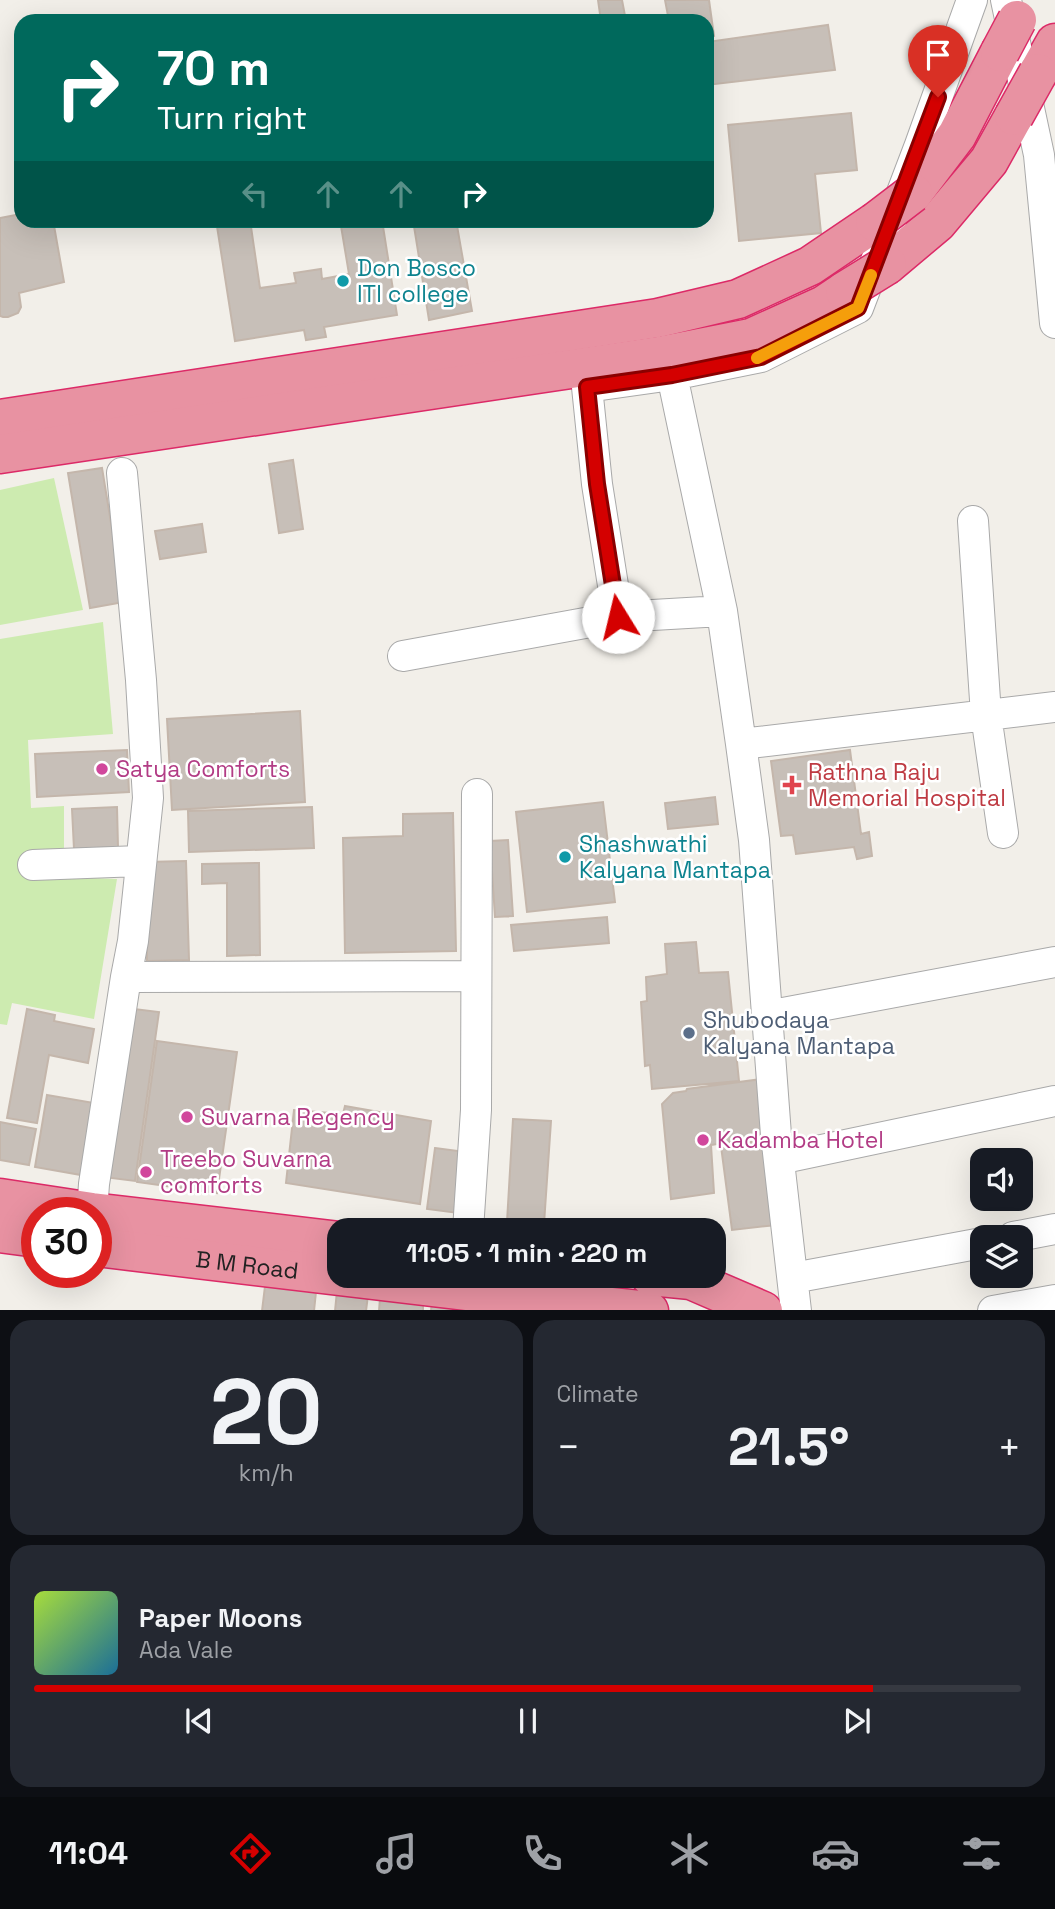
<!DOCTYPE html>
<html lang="en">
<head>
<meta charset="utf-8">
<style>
  :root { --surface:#171b24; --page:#242831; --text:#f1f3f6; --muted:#9ea1a6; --line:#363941; --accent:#d40000 }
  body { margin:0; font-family:"Space Grotesk",sans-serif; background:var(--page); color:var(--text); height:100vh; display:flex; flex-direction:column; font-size:26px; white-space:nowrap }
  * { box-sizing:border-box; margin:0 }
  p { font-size:23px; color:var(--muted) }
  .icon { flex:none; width:38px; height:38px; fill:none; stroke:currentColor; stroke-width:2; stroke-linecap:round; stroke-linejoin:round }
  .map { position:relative; height:1310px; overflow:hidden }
  .panel { display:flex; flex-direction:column; gap:10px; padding:10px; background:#0d0f14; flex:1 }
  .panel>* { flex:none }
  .top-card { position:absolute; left:14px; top:14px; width:700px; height:214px; border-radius:21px; box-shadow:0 7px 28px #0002; background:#00695c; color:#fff; overflow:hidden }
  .fabs { position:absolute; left:970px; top:1148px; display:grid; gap:14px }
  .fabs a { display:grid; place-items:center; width:63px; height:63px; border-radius:14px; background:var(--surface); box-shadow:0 7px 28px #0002; font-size:35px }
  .speed { position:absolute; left:21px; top:1197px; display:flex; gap:14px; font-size:35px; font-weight:700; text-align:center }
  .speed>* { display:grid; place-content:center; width:91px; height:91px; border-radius:50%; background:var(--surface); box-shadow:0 7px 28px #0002; line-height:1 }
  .speed .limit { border:10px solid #d22; background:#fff; color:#111 }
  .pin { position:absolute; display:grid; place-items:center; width:60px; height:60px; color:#fff; margin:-72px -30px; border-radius:50% 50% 50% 0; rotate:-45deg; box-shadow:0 0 7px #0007 }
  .pin .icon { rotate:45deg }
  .me { position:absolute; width:77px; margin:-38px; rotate:351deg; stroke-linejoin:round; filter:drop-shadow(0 0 5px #0008) }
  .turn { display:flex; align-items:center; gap:24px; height:147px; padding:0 28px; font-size:32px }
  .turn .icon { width:91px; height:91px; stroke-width:2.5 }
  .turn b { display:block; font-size:49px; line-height:60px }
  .lanes { display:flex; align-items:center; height:66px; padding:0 28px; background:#0003; justify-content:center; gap:35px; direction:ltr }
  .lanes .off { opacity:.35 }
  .big { font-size:52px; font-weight:700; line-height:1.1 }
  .panel .widget { flex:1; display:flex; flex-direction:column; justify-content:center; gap:10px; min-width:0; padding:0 24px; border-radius:21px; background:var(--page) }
  .panel .dial { align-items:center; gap:0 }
  .dial b { font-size:91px; line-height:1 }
  .song { display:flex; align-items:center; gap:21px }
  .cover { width:84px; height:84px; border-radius:10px; background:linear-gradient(135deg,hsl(80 70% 55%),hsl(200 70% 35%)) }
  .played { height:7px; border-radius:4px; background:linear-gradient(90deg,var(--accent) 85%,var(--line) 85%) }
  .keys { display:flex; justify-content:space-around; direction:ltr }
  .heat { display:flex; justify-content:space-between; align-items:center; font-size:38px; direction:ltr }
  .panel .tiles { flex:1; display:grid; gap:10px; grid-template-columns:1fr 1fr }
  .widget:last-child { grid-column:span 2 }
  .trip { position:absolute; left:327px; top:1218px; width:399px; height:70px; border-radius:21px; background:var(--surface); box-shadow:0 7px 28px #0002; font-weight:700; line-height:70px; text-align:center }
  .menu { display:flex; height:112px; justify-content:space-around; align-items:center; background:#090b0e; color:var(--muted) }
  .menu .icon { width:49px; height:49px }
  .menu .on { color:var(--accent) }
  .menu b { font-size:32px; color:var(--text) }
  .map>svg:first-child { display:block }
</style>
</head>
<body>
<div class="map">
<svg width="1055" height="1311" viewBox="0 0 1055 1311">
  <rect width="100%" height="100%" fill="#f2efe9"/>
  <!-- grass -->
  <path fill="#cdebb0" d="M54,478L83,610L0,625V490Z
    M103,622L113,734L28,740L31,808L64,806V877L117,879L94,1019L12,1003L7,1025L0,1024V639Z"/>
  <!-- building -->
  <path fill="#c7bfb8" stroke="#c4b6ab" stroke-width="2" d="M598,0H622L626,21H601Z
    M665,0H709L714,36L707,37V21H669Z
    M828,25L835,70L707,85V42Z
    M851,113L857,170L815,174L821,233L739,241L728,125Z
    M21,214V220H53L64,282L19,293L21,307L18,313L8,317H3L0,316V218Z
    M216,220H250L260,288L296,283L294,273L321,269L322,279L349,274L340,220H382L397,315L324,327L326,337L306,340L304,330L235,341Z
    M413,220H456L472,311L429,320Z
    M293,460L303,529L279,533L269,464Z
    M102,468L124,602L90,608L68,473Z
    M202,524L206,552L160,559L155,531Z
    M300,711L305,802L172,810L167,719Z
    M127,750L129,792L37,797L35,754Z
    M850,750L861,834L869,832L872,856L857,859L854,847L796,854L793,835L781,836L771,761Z
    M715,797L718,824L668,829L665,803Z
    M603,802L615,902L527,912L516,812Z
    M117,807L118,847L74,849L72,809Z
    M312,807L314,848L189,852L188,811Z
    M453,813L456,951L345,953L343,838L403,836V814Z
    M508,840L513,916L495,917L490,841Z
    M186,861L189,960L147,961L146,862Z
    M259,863L260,955L227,956V883L202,884V864Z
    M607,917L609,943L514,951L511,925Z
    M696,942L699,973L728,972L739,1081L652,1089L650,1065L645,1066L641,1002L647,1001L646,977L667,974L665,944Z
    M126,1008L159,1012L135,1181L103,1177Z
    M27,1009L55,1015L54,1021L94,1029L88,1063L49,1055L37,1123L7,1118Z
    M157,1041L237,1052L217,1193L137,1182Z
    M762,1079L768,1136L711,1145L714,1193L671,1199L662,1104L673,1093L686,1091L687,1089Z
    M47,1095L94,1103L81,1175L35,1167Z
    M345,1106L431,1121L420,1204L286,1183L294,1110L343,1114Z
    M513,1119L551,1121L544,1224L507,1222Z
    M0,1122L36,1129L29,1165L0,1160Z
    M766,1140L776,1225L732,1230L721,1146Z
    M435,1148L466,1152L458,1213L427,1209Z
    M265,1286L316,1292L314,1311H262Z
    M337,1291L368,1295L366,1311H335Z
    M380,1298L423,1302V1311H379Z
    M432,1300L471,1311H431Z"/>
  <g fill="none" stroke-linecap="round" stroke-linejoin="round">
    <!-- minor casing -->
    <g stroke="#a9a9a9" stroke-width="32">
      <path id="minor" d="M1006,0L1039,155L1055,323
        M672,375L722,611L741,744L754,840L776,1135L796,1311
        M973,521L986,715L1003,833
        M618,617L597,484L587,387L672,375L761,357L858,308L920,145L972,0
        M403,656L618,617L722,611
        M741,744L1055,707
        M33,865L140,861
        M126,977L476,976
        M767,1016L1055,962
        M779,1159L1055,1101
        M92,1212L94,1184L126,977L133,941L148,798L141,680L122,473
        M468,1230L476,1110L477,794
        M1013,1237L1055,1229
        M793,1278L982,1243
        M993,1311L1055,1300"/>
    </g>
    <!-- highway casing -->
    <g stroke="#dc2a67" stroke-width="41">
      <g id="highway">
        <path d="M1038,73L1055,43"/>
        <path d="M913,193L957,135L1000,52"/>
        <path d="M887,265L937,223L989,161L1014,116"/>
        <path d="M0,419L658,318L738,299L810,266L875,222"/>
        <path d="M0,454L665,355L751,338L824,305L845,291"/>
        <path d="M0,1198L92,1212L340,1241"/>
        <path d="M0,1233L37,1238"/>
        <path id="s1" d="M96,1247L517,1297L649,1311"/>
        <path d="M650,1276L691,1280L763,1311"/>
      </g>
    </g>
    <!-- minor -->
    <use href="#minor" stroke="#fff" stroke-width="30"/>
    <!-- highway -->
    <use href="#highway" stroke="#e892a2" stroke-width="38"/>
    <!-- highway-bridge casing -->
    <g stroke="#dc2a67" stroke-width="41" stroke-linecap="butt">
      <path id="highway-bridge" d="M1000,52L1017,20
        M1014,116L1038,73
        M875,222L913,193
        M845,291L887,265"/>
    </g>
    <!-- highway-bridge -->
    <use href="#highway-bridge" stroke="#e892a2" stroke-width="38"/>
  </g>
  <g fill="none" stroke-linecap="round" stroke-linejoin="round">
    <!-- route casing -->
    <g stroke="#8a0000" stroke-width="18">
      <path id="route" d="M618,617L597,484L587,387L672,375L761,357L858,308L938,97"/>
    </g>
    <!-- route -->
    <use href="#route" stroke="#d40000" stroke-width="12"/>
    <!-- slow -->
    <path stroke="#f59e0b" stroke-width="12" d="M757,358L858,308L871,275"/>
  </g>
  <!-- markers -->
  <g fill="#0f9aa8" stroke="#fff" stroke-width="2.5">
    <circle cx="343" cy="281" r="7"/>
    <circle cx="565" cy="857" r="7"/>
  </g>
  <g fill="#d1479c" stroke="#fff" stroke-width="2.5">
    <circle cx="102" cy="769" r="7"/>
    <circle cx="187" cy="1117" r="7"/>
    <circle cx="703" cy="1140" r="7"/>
    <circle cx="146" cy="1172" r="7"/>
  </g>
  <path fill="#e0444e" stroke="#fff" stroke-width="2.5" d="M788.5 774.5h7v7h7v7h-7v7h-7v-7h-7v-7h7z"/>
  <circle fill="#5c6f8a" stroke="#fff" stroke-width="2.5" cx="689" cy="1033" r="7"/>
  <g text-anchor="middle" stroke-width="5" stroke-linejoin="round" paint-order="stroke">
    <!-- culture labels -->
    <g font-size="23" fill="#0d838f" stroke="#fff" text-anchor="start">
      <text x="357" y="276">Don Bosco<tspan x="357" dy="26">ITI college</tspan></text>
      <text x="579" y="852">Shashwathi<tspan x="579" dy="26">Kalyana Mantapa</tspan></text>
    </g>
    <!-- hotel labels -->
    <g font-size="23" fill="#b23c85" stroke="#fff" text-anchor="start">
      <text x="116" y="777">Satya Comforts</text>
      <text x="201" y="1125">Suvarna Regency</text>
      <text x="717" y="1148">Kadamba Hotel</text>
      <text x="160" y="1167">Treebo Suvarna<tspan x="160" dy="26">comforts</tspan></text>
    </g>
    <!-- health labels -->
    <g font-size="23" fill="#be3a42" stroke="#fff" text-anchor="start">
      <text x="808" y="780">Rathna Raju<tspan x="808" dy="26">Memorial Hospital</tspan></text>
    </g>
    <!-- service labels -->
    <g font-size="23" fill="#4e5e75" stroke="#fff" text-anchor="start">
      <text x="703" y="1028">Shubodaya<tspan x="703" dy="26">Kalyana Mantapa</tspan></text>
    </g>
    <!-- street labels -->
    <g font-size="23" fill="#222" stroke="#fff">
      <text dy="8" stroke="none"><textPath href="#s1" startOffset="152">B M Road</textPath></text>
    </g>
  </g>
</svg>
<div class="fabs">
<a><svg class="icon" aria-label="sound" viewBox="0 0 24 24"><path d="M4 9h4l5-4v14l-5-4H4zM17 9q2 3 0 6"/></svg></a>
<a><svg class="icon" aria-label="layers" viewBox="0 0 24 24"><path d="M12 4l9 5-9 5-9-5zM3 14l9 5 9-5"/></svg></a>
</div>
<div class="speed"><div class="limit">30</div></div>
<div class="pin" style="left:938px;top:97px;background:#d93025"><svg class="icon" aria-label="arrive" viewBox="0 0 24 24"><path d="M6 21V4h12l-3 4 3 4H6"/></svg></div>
<svg class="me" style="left:618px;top:617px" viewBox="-20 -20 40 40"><circle r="19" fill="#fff"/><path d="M0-13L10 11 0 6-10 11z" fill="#d40000"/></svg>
<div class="trip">11:05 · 1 min · 220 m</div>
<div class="top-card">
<div class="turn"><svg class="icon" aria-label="right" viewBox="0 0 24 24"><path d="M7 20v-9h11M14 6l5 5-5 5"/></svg><div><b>70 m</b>Turn right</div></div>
<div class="lanes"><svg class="icon off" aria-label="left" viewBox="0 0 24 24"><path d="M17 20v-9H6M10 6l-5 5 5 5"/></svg><svg class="icon off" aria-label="ahead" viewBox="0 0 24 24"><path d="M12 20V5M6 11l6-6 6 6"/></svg><svg class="icon off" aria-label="ahead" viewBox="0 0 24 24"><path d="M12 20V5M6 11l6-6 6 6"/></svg><svg class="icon" aria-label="right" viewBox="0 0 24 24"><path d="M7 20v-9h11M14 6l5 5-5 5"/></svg></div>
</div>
</div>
<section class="panel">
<div class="tiles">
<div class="widget dial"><b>20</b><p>km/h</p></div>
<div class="widget"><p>Climate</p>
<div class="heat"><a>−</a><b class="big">21.5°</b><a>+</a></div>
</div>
<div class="widget">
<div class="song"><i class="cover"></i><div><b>Paper Moons</b><p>Ada Vale</p></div></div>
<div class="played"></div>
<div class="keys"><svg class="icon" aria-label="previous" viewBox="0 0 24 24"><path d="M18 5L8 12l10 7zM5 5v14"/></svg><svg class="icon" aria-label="pause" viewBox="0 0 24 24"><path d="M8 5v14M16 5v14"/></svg><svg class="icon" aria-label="next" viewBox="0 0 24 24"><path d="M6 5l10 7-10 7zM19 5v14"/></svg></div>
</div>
</div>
</section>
<nav class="menu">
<b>11:04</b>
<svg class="icon on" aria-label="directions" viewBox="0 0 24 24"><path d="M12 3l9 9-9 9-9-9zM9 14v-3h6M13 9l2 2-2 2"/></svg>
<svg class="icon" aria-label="music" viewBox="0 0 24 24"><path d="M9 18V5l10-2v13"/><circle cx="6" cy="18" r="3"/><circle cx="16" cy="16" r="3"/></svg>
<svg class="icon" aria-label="phone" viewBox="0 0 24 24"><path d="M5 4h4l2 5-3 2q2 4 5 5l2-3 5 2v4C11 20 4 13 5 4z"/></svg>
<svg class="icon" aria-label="climate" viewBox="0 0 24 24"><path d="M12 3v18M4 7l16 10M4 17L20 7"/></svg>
<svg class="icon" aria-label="car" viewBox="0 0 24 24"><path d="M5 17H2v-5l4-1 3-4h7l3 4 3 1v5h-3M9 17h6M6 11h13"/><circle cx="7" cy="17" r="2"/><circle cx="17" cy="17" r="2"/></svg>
<svg class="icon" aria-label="filters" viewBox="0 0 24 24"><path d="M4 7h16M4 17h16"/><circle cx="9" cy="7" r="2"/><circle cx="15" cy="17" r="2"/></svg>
</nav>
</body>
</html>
